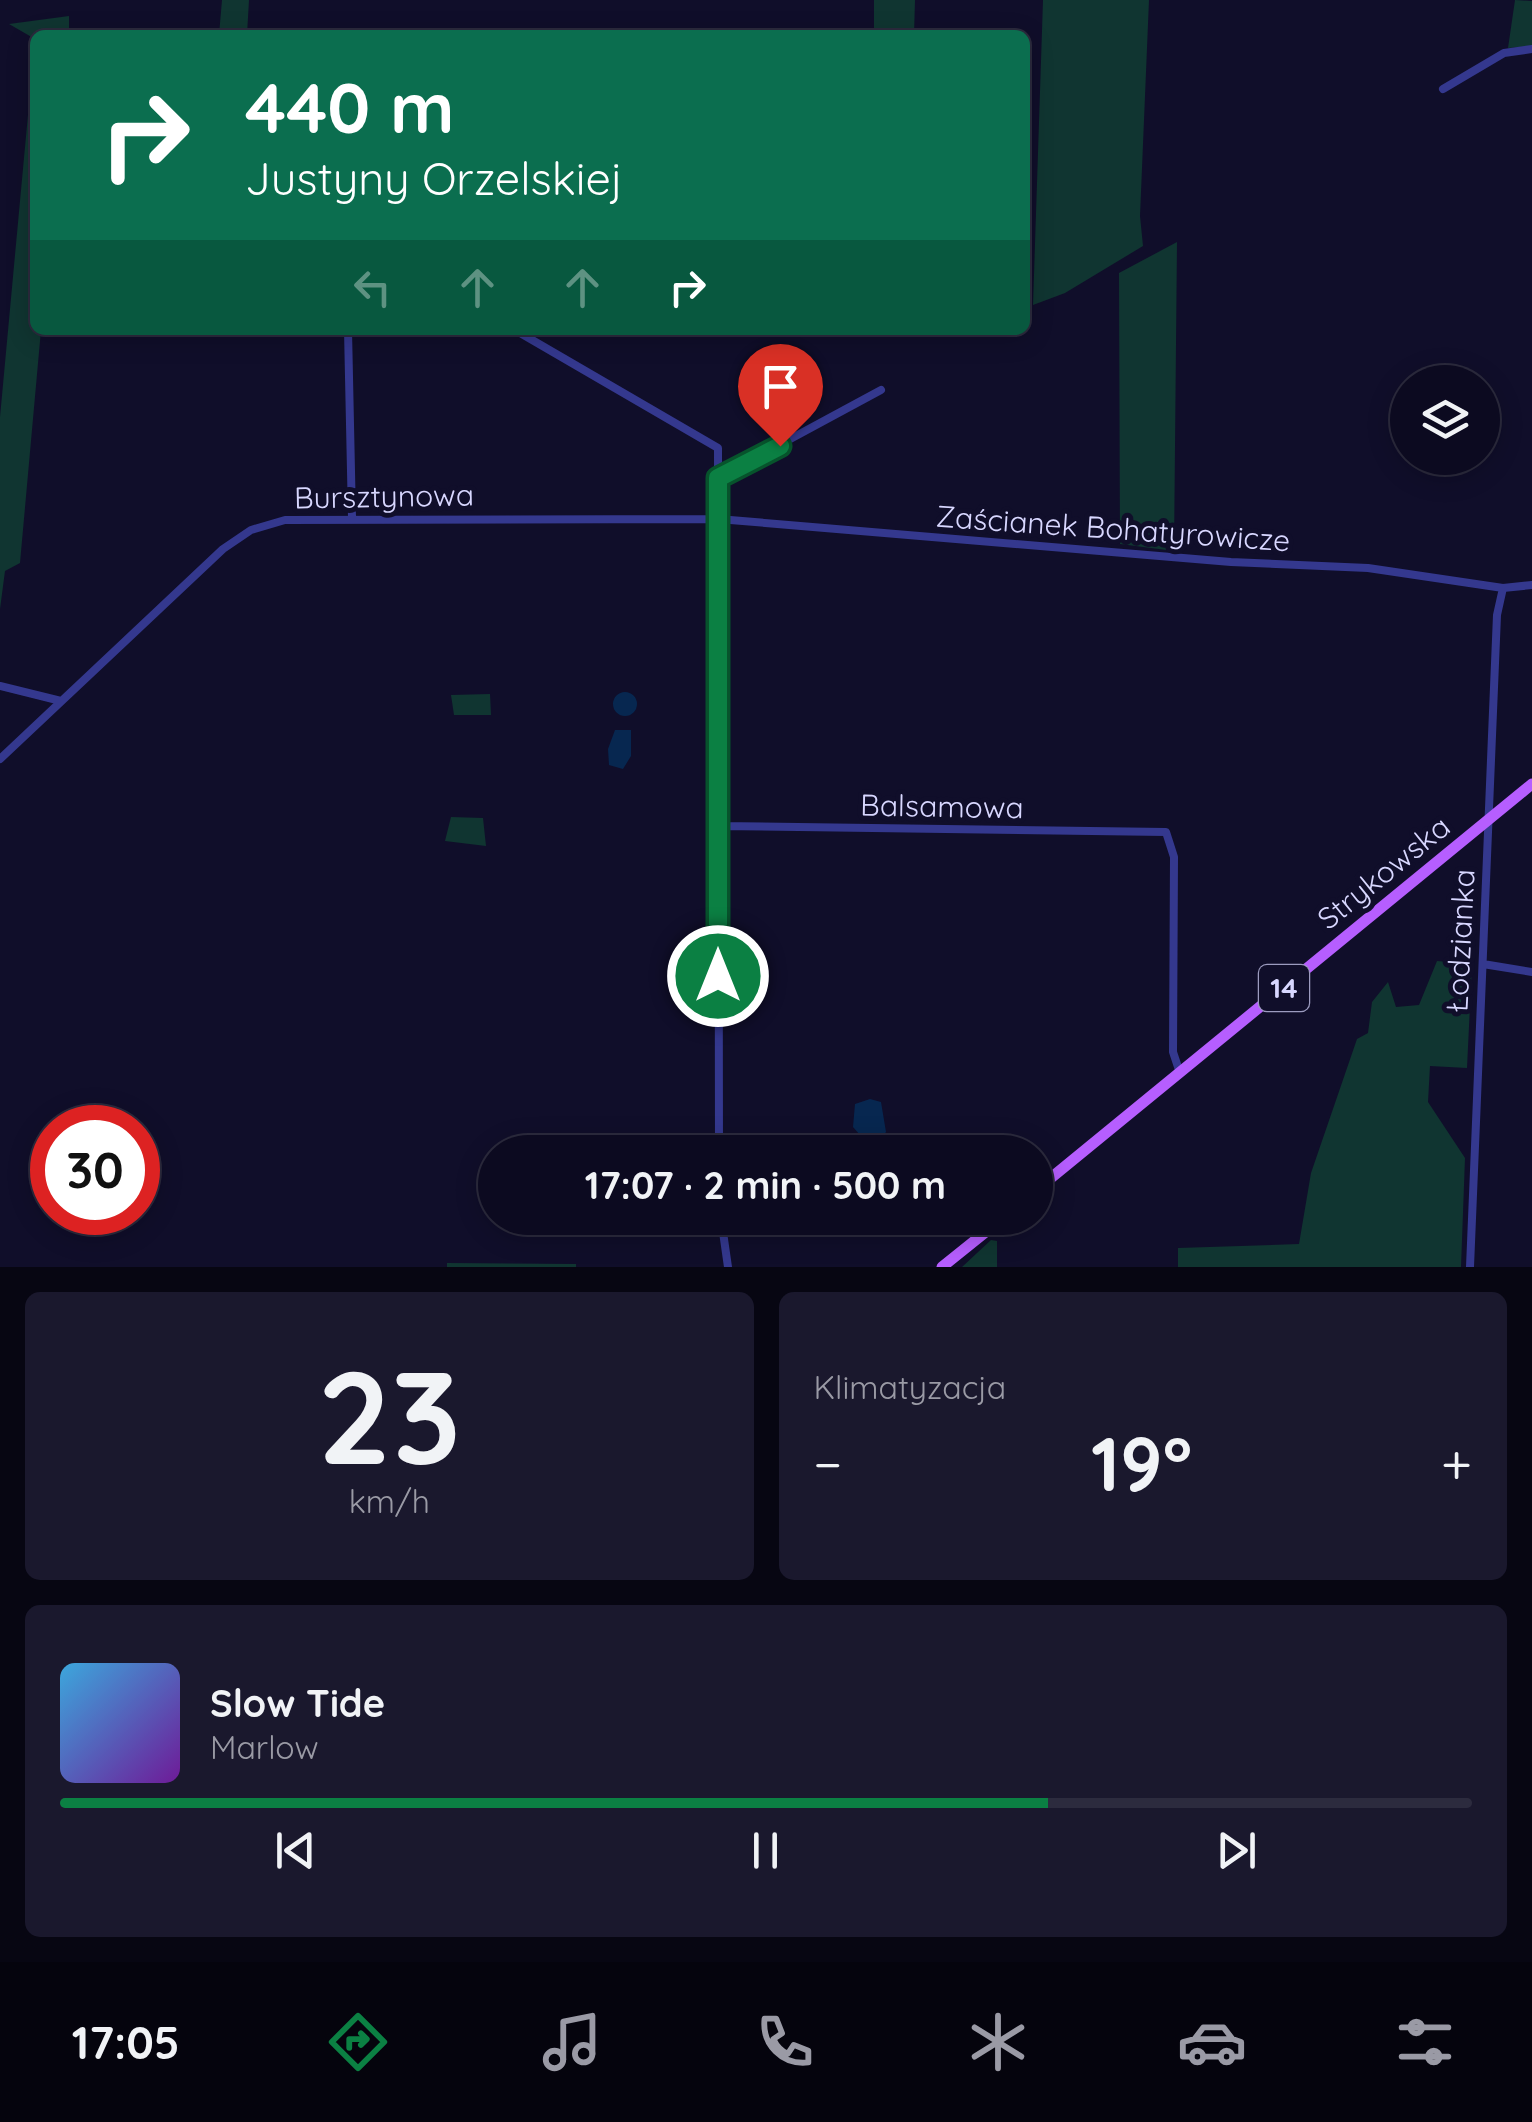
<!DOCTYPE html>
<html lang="pl">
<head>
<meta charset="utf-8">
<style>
  :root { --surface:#0c0a20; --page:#1a182d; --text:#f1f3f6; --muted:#9a9aa5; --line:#2c2b3e; --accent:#0b8043 }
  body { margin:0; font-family:Quicksand,sans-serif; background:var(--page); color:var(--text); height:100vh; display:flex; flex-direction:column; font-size:38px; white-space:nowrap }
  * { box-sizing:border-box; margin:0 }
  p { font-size:32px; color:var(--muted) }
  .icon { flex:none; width:55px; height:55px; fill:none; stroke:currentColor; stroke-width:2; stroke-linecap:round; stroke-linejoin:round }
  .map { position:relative; height:1267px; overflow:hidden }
  .side { display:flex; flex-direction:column; gap:25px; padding:25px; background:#070612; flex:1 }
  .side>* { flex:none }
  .banner { position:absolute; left:30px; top:30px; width:1000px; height:305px; border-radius:15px; box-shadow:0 5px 25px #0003,0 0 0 2px var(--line); background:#0b6e4f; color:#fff; overflow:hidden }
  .fabs { position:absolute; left:1390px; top:365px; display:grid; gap:20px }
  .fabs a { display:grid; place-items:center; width:110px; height:110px; border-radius:50%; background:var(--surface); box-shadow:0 5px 25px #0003,0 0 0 2px var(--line); font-size:50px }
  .speed { position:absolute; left:30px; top:1105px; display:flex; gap:20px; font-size:50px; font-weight:700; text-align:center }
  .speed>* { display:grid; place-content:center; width:130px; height:130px; border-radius:50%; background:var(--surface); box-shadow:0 5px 25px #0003,0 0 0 2px var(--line); line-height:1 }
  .speed .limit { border:15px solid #d22; background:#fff; color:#111 }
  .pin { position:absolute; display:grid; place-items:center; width:85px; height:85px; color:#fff; margin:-102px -42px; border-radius:50% 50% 50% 0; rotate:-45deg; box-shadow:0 0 10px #0007 }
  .pin .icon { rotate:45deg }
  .me { position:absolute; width:110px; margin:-55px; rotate:0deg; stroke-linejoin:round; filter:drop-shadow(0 0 8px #0008) }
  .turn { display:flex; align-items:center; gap:35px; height:210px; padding:0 50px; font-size:45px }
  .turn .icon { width:130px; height:130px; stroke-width:2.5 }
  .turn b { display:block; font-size:70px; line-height:85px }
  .lanes { display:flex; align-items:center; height:95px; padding:0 50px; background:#0003; justify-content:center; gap:50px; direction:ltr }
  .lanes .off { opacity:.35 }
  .big { font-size:75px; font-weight:700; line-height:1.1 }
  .side .card { flex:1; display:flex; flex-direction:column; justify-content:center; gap:15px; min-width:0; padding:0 35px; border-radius:15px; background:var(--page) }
  .side .dial { align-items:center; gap:0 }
  .dial b { font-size:130px; line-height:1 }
  .song { display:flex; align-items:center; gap:30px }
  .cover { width:120px; height:120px; border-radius:15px; background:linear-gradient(135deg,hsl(200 70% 55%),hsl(280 70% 35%)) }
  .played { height:10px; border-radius:5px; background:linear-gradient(90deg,var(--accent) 70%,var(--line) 70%) }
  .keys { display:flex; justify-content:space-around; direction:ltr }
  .heat { display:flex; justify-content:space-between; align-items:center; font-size:55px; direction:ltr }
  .side .tiles { flex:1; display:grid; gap:25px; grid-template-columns:1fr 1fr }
  .card:last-child { grid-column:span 2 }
  .trip { position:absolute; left:478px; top:1135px; width:575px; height:100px; border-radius:50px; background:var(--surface); box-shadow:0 5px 25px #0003,0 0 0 2px var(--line); font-weight:700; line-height:100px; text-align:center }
  .dock { display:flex; height:160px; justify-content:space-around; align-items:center; background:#05040d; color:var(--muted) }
  .dock .icon { width:70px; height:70px }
  .dock .selected { color:var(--accent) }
  .dock b { font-size:45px; color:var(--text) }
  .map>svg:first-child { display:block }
</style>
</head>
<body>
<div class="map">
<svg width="1532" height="1267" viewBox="0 0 1532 1267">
  <rect width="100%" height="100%" fill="#100e2a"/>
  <!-- green -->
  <path fill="#103531" d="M222,0H249L247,35H219Z
    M874,0H915L914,35H874Z
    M1043,0H1149L1140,216L1143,246L1065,293L1033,305Z
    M1515,0L1532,1V46L1508,48Z
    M69,16V35H35V330H41L20,563L5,571L0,609V417L35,39L9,24Z
    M1177,242L1174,551L1120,544L1119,273Z
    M490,694L491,715H454L451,695Z
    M451,817L483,818L486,846L445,841Z
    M1437,961L1472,964L1467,1068L1430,1066L1428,1102L1465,1158L1461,1267H1178V1248L1299,1244L1311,1173L1357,1039L1368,1033L1372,1002L1388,982L1396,1007L1419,1005Z
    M991,1240L997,1241V1267H962Z
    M447,1263L576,1264V1267H447Z"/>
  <!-- water -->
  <path fill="#072750" d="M613 704a12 12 0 1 1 24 0a12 12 0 1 1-24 0Z
    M615,730H631V756L623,769L609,765L608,749Z
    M870,1099L881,1102L886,1132L880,1139L860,1135L853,1127L855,1104Z"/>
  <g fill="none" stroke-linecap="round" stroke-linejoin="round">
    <!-- street -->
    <path stroke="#34388e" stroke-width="8" d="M1443,89L1504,53L1532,49
      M348,330L352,518
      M515,330L718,448L719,1152
      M718,478L881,390
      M0,686L61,701
      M0,759L223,549L251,530L285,520L718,519L1231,562L1368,568L1503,588L1532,585
      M718,826L1166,832L1174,857L1173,1052L1180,1073
      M1483,964L1532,972
      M721,1218L728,1267
      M1470,1267L1497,615L1503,588"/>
    <!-- primary -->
    <path stroke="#b65eff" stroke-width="11" d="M1035,1191L1532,784
      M942,1267L1003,1218"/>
  </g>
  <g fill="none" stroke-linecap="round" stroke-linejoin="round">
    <!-- route casing -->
    <g stroke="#07532c" stroke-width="25">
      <path id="route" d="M718,976V478L780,446"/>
    </g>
    <!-- route -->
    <use href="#route" stroke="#0b8043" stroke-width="18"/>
  </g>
  <g text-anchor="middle" stroke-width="10" stroke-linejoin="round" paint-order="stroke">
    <!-- shield labels -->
    <rect fill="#100e2a" stroke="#9c9bbf" stroke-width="2.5" x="1259" y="965" width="50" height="46" rx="8"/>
    <g font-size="28" font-weight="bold" fill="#d8d7ff">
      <text x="1284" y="998">14</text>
    </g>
    <!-- street labels -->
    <g font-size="30" fill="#d8d7ff" stroke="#100e2a">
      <text transform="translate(384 497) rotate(-1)" y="10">Bursztynowa</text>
      <text transform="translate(1113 529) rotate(4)" y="10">Zaścianek Bohatyrowicze</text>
      <text transform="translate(942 807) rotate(1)" y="10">Balsamowa</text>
      <text transform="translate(1384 873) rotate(-39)" y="10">Strykowska</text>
      <text transform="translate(1461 941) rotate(-87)" y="10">Łodzianka</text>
    </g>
  </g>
</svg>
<div class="fabs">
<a><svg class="icon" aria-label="layers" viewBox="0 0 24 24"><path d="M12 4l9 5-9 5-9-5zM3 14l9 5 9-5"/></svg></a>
</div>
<div class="speed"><div class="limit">30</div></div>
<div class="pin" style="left:780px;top:446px;background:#d93025"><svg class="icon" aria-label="arrive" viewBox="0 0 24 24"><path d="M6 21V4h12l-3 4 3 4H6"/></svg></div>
<svg class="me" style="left:718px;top:976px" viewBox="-20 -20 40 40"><circle r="17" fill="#0b8043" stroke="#fff" stroke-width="3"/><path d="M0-11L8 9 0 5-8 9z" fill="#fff"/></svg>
<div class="trip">17:07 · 2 min · 500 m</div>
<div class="banner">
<div class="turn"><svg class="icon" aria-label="right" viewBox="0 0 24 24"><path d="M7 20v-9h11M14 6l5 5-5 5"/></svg><div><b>440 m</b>Justyny Orzelskiej</div></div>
<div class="lanes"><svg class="icon off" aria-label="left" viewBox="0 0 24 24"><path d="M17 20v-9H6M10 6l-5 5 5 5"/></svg><svg class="icon off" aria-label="ahead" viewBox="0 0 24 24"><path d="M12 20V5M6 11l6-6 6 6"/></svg><svg class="icon off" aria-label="ahead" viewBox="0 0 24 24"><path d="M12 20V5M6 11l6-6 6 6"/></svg><svg class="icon" aria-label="right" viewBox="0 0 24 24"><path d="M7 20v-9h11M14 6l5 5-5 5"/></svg></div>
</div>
</div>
<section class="side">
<div class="tiles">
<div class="card dial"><b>23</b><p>km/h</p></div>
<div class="card"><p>Klimatyzacja</p>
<div class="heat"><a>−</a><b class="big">19°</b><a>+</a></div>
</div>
<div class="card">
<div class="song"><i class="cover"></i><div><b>Slow Tide</b><p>Marlow</p></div></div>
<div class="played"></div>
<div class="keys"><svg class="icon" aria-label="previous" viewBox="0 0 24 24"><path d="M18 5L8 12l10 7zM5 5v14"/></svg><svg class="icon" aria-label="pause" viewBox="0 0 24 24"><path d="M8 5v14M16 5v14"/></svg><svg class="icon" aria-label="next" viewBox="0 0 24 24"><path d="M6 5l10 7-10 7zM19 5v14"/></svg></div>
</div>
</div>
</section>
<nav class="dock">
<b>17:05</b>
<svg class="icon selected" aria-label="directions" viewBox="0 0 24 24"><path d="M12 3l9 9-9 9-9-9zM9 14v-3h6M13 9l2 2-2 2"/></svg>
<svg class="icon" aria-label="music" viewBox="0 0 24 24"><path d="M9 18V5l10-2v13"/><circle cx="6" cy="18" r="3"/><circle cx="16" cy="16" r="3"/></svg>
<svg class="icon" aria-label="phone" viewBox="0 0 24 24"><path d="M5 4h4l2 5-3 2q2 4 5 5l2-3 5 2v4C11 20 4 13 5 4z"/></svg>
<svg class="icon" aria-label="climate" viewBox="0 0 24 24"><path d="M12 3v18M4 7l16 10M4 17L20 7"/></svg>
<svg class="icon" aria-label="car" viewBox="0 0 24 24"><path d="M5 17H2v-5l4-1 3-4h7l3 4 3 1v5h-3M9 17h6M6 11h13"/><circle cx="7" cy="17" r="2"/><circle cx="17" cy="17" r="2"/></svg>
<svg class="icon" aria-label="filters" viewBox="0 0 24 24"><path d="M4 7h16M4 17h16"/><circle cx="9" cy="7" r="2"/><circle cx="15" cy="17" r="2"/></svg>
</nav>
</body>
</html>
